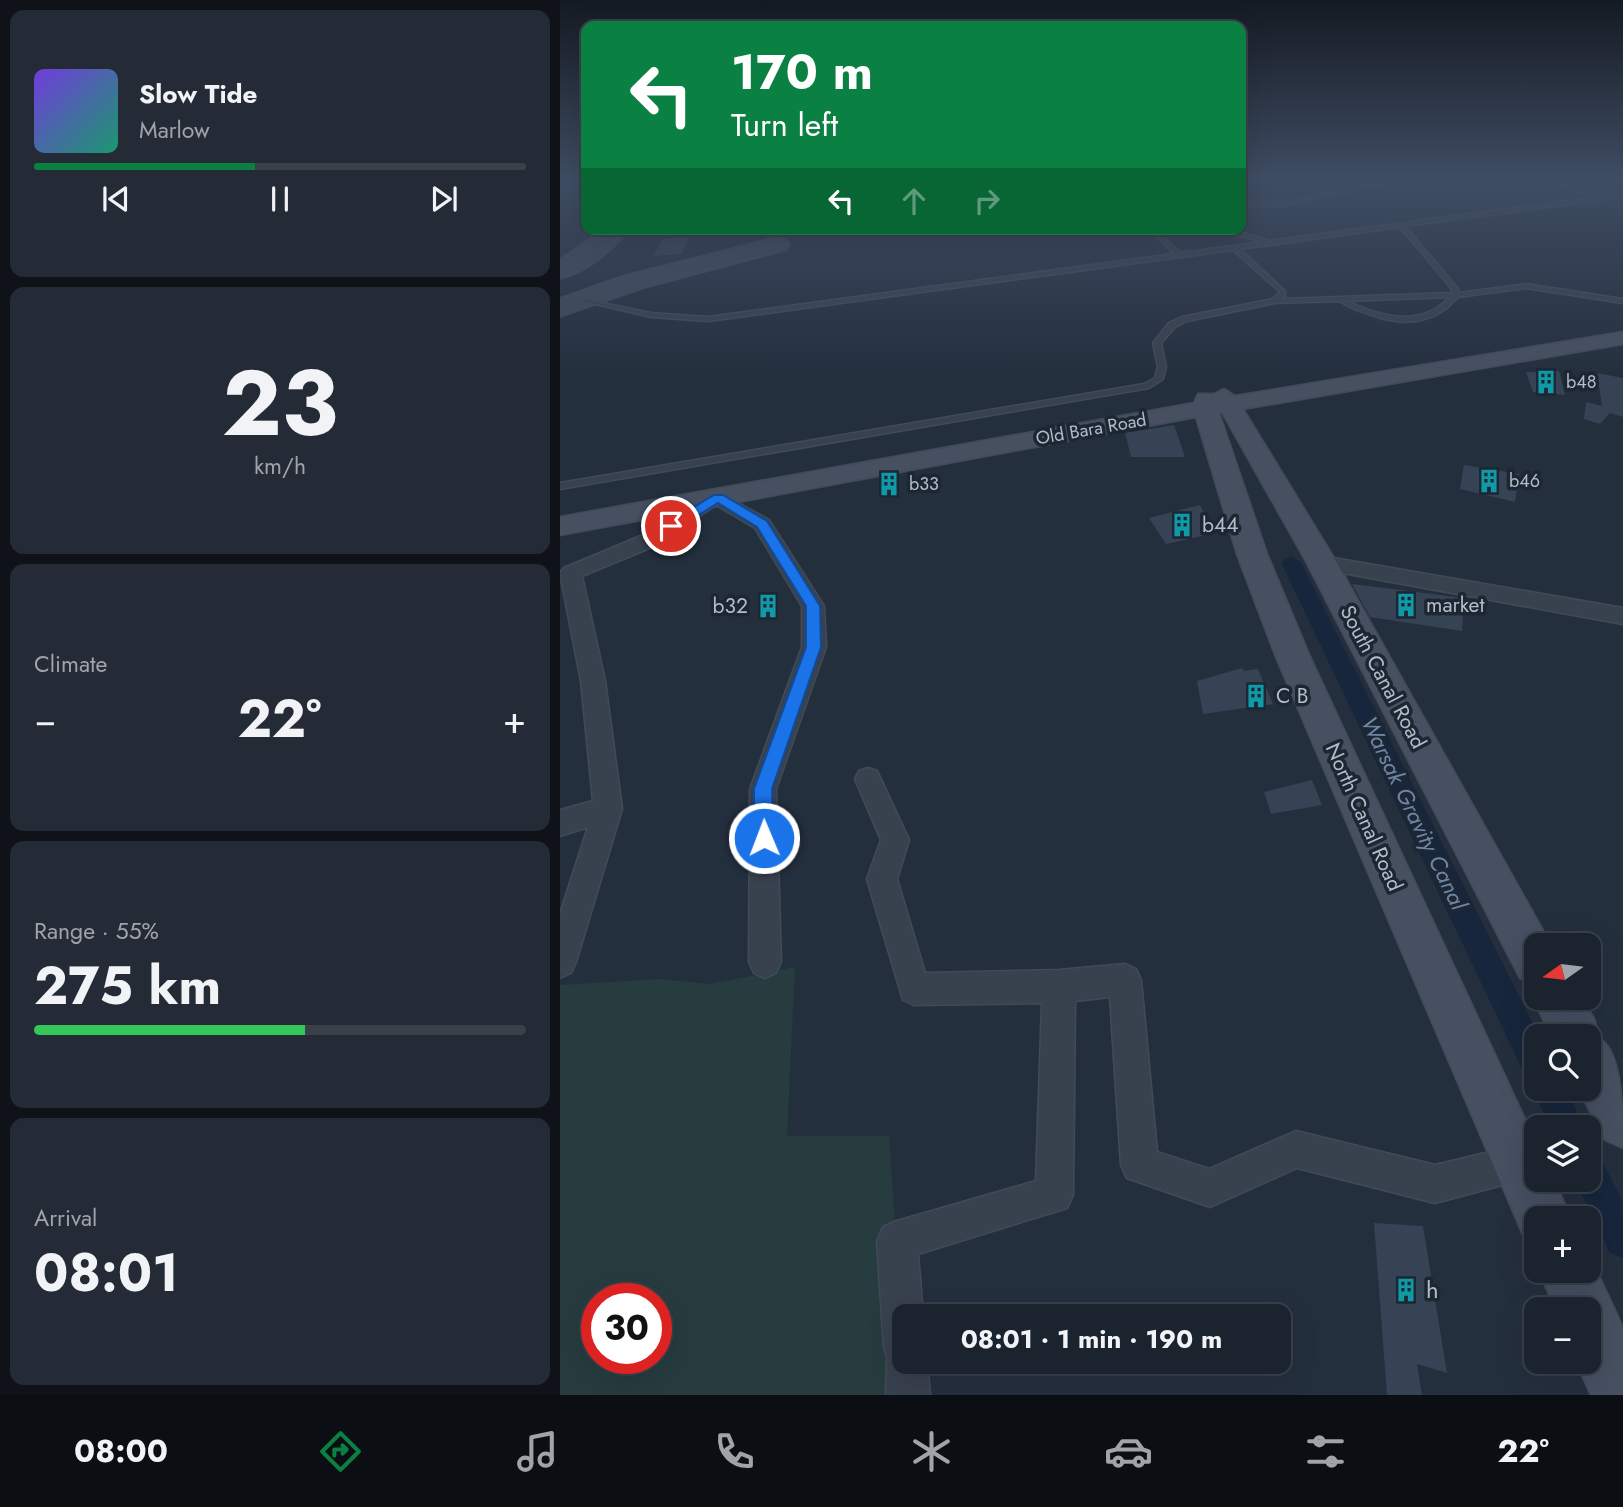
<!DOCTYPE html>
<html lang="en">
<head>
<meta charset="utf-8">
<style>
  :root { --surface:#1b232e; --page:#242b36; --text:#f1f3f6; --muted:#a0a4aa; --line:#39404a; --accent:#0b8043 }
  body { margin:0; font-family:Jost,sans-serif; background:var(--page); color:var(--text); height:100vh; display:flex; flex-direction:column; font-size:26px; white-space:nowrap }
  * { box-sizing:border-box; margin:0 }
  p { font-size:23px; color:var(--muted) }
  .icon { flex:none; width:38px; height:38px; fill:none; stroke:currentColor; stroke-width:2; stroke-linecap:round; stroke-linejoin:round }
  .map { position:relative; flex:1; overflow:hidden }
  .sheet { display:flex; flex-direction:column; gap:10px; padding:10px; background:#0f1319; width:560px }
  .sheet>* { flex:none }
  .banner { position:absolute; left:21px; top:21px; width:665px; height:214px; border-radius:14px; box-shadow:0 7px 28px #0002,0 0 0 2px var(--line); background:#0b8043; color:#fff; overflow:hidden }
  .needle { width:46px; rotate:256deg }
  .buttons { position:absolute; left:964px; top:933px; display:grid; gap:14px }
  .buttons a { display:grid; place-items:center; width:77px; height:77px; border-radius:14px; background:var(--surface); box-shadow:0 7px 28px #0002,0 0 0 2px var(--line); font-size:35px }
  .speed { position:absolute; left:21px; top:1283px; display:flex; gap:14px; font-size:35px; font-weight:700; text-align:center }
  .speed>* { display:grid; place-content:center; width:91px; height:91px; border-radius:50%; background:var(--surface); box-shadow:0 7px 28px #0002,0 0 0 2px var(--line); line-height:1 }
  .speed .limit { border:10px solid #d22; background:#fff; color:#111 }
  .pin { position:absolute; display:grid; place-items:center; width:60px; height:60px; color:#fff; margin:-30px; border:4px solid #fff; border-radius:50%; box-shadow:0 2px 7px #0007 }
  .me { position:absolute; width:77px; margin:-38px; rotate:359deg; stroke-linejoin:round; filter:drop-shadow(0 0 5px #0008) }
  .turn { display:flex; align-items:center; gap:24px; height:147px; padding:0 35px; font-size:32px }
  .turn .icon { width:91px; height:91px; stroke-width:2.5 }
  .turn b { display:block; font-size:49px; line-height:60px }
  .lanes { display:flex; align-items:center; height:66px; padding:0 35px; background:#0003; justify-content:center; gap:35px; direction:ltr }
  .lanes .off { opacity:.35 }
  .big { font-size:52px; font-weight:700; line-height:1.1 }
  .sheet .tile { flex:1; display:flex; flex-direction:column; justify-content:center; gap:10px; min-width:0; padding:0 24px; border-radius:14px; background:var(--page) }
  .sheet .dial { align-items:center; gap:0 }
  .dial b { font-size:91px; line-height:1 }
  .song { display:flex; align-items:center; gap:21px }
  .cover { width:84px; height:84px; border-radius:10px; background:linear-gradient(135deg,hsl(260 70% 55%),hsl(160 70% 35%)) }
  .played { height:7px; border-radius:4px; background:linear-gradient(90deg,var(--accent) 45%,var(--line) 45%) }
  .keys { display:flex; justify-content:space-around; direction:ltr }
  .heat { display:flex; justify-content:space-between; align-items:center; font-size:38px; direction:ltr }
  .charge { height:10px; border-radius:5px; background:linear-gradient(90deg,#34c759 55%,var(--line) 0) }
  .trip { position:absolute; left:332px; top:1304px; width:399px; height:70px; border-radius:14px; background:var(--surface); box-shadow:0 7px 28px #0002,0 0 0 2px var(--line); font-weight:700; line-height:70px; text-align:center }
  .dock { display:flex; height:112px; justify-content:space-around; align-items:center; background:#0b0e12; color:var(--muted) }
  .dock .icon { width:49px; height:49px }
  .dock .on { color:var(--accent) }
  .dock b { font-size:32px; color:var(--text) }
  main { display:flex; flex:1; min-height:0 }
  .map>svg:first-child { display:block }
</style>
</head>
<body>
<main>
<section class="sheet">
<div class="tile">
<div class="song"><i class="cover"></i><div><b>Slow Tide</b><p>Marlow</p></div></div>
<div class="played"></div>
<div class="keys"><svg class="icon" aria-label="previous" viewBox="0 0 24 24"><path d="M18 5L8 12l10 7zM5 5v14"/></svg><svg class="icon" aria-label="pause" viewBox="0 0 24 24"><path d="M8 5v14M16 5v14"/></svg><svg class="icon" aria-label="next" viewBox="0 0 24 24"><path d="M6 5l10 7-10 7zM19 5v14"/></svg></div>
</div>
<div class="tile dial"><b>23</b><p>km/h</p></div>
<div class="tile"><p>Climate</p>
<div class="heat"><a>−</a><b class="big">22°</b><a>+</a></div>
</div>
<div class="tile"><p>Range · 55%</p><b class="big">275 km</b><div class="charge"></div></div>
<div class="tile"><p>Arrival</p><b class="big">08:01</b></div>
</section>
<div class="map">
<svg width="1063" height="1395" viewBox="0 0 1063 1395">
  <rect width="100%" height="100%" fill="#242f3e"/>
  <!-- green -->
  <path fill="#263c3f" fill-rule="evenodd" d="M235,967L227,1136H329L347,1395H0V985L100,979L150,984ZM37,1298H96V1358H37Z"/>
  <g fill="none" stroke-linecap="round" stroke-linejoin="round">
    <!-- canal -->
    <path fill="#17263c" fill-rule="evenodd" d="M731,556L741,562L979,1036L976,1088H1006L1024,1127H990L972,1088L975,1080L965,1075L721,562Z
      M1029,1154L1041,1159L1063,1202V1258L1050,1253L1015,1180H1029Z"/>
    <!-- taxiway -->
    <path fill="#3f4a5a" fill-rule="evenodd" d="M42,229H71C55,251 26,274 0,280V258Z
      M217,236L227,239L231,245L227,251L84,289L0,318V297L62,275Z"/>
  </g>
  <!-- building -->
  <path fill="#364354" d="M129,237L122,254L93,256L102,239Z
    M999,371L1005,395L973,392L966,372Z
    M1037,373L1063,378V417L1050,413L1040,424L1024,419L1026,402L1042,406Z
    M614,425L625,457H571L565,433Z
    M904,465L959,474L955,502L900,489Z
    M640,505L655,533L606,544L589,518Z
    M792,584L904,598L902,631L810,617Z
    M682,668L684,671L698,669L713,704L643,714L637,681Z
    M752,780L762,805L711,814L704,792Z
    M814,1223L863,1226L887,1373L857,1364L862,1395H827Z"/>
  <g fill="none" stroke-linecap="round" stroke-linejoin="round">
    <!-- lane casing -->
    <g stroke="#414a57" stroke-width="3">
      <path id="lane" d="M838,179H846L722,206H681V202H722Z
        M984,179H991L1040,196L1063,193V197L845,226L897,288L899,293L966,284L1063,299V303L966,288L898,297L887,308L874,316L857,321L842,322L824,319L794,309L779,301L715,303L627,321L615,327L601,343L606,367L603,379L589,388L0,489V483L584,384L595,378L598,367L593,343L609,323L622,317L713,299L720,292L673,250L148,321L91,317L23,301V299L91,313L148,317L614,254L589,229H596L620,253L1034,197ZM840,227L892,289V293L723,299L725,296V291L680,249ZM890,297C861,328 821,317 787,301Z
        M675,231L705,239L706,240L703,242L673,234Z"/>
    </g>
    <!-- street casing -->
    <g stroke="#414a57" stroke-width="3">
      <path id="street" d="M158,492L209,520L264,606L266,647L216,789L221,962L216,973L205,978L194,973L189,962L190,789L242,647V606L195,528L156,505L97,545L22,576L45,681L62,809L16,962L11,973L0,978V914L28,827L0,836V810L33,801L21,681L0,573L4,568L83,535L147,494Z
        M762,556L1063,608V624L755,568L752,563Z
        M308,768L317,771L349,840L337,879L365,973L499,970L565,964L576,969L581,980L597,1152L649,1169L736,1131L875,1165L959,1145L972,1151L976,1161L972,1177L875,1203L737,1168L650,1207L567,1178L561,1165L550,997L515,1001L513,1195L507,1208L358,1254L363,1316H345V1362H367L370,1395H326L327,1356L324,1348L317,1241L323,1227L337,1221L476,1181L482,1003L354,1005L343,1000L307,879L321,840L295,779L299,771Z"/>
    </g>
    <!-- secondary casing -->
    <g stroke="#414a57" stroke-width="3">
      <path id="secondary" d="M1063,332V344L683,409L777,563L991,945H976V985L960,978L747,563L662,412L659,413L707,554L750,657L976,1143V1180H994L1011,1218H976V1243L964,1237L716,657L677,554L636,417L0,535V517L634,403L638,394H654L664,389L675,396Z
        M976,989V998H1022L1034,1019L1040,1039C1063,1052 1063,1119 1063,1148L1045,1140L1018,1088H1029V1036H991L973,998Z
        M1029,1254L1063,1328V1395H1031L1016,1362H1029V1309H995L979,1270H1029Z"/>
    </g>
    <!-- lane -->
    <use href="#lane" fill="#38414e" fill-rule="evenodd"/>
    <!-- street -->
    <use href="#street" fill="#38414e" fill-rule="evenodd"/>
    <!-- secondary -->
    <use href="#secondary" fill="#465061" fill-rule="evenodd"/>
  </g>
  <!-- sky -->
  <linearGradient id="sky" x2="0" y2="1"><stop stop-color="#141a22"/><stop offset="0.48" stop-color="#3f4d63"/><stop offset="1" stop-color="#3f4d63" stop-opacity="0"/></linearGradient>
  <rect width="1063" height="374" fill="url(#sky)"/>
  <!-- route -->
  <path fill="#1a73e8" stroke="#114b97" stroke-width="2" d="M154,495H163L207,521L260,606L261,647L212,789L213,838L210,844L204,847L197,844L194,838V789L246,647V606L197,527L158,503L116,529H107V523Z"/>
  <!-- icons -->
  <defs>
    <g id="building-bare" transform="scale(1.89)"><path d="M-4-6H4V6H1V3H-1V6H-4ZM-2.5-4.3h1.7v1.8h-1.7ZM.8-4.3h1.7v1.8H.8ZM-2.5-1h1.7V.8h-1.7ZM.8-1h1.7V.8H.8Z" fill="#0f9aa8" stroke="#1d2633" stroke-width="2.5" paint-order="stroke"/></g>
  </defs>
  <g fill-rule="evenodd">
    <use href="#building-bare" x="986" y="382"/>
    <use href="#building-bare" x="929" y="481"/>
    <use href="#building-bare" x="329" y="484"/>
    <use href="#building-bare" x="622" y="525"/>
    <use href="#building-bare" x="846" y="605"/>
    <use href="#building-bare" x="208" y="606"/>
    <use href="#building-bare" x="696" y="696"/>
    <use href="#building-bare" x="846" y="1290"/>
  </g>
  <g text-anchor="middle" stroke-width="7" stroke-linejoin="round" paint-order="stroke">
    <!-- far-poi labels -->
    <g font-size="18" fill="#b4bcc9" stroke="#1d2633" text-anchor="start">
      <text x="1006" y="388">b48</text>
      <text x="949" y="487">b46</text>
      <text x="349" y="490">b33</text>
    </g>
    <!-- far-street labels -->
    <g font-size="18" fill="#b4bcc9" stroke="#1d2633">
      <text transform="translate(531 429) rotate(-10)" y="6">Old Bara Road</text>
    </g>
    <!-- poi labels -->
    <g font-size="21" fill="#b4bcc9" stroke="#1d2633" text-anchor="start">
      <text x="642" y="532">b44</text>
      <text x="866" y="612">market</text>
      <text x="188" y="613" text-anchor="end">b32</text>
      <text x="716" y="703">C B</text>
    </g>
    <!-- street labels -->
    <g font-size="21" fill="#b4bcc9" stroke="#1d2633">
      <text transform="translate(823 677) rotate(62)" y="7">South Canal Road</text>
      <text transform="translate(804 817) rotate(66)" y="7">North Canal Road</text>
    </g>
    <!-- water labels -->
    <g font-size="23" font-style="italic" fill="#6d86a8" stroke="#1d2633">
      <text transform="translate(854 813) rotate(64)" y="8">Warsak Gravity Canal</text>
    </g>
    <!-- near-poi labels -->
    <g font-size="24" fill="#b4bcc9" stroke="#1d2633" text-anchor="start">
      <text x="866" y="1298">h</text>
    </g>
  </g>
</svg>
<div class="buttons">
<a><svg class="needle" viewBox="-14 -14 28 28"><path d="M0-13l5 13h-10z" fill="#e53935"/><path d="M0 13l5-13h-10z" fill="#a0a4aa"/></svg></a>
<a><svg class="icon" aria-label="search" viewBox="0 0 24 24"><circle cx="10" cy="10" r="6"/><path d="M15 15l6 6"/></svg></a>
<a><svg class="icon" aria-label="layers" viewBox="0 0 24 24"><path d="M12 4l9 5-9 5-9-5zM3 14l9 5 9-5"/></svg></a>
<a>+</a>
<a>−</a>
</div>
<div class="speed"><div class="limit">30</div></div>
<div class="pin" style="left:111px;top:526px;background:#d93025"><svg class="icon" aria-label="arrive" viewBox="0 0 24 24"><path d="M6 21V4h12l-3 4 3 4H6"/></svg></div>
<svg class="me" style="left:204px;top:838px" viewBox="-20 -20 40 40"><circle r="17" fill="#1a73e8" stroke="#fff" stroke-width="3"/><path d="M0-11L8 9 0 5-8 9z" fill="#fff"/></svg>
<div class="trip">08:01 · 1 min · 190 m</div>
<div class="banner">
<div class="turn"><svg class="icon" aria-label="left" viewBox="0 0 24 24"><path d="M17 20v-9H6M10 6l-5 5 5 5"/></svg><div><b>170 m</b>Turn left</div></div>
<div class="lanes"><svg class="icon" aria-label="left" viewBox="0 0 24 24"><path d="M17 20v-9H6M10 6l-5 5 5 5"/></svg><svg class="icon off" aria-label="ahead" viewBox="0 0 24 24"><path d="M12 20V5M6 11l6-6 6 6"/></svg><svg class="icon off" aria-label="right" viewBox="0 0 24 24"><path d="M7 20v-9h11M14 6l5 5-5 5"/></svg></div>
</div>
</div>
</main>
<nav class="dock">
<b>08:00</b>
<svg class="icon on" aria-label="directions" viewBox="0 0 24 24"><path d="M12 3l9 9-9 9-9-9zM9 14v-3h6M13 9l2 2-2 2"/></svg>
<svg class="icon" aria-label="music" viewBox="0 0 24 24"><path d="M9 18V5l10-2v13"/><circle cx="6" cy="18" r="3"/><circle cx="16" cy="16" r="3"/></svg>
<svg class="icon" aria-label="phone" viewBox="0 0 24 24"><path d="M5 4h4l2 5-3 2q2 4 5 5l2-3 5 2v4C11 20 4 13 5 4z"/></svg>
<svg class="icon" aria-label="climate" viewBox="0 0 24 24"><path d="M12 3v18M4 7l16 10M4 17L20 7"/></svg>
<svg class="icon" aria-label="car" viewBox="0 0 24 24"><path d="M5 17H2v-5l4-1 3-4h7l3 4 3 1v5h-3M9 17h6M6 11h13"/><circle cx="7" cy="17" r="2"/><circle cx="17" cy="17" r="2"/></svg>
<svg class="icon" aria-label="filters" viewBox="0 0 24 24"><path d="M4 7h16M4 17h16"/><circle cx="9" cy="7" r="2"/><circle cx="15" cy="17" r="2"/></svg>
<b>22°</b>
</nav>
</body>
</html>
